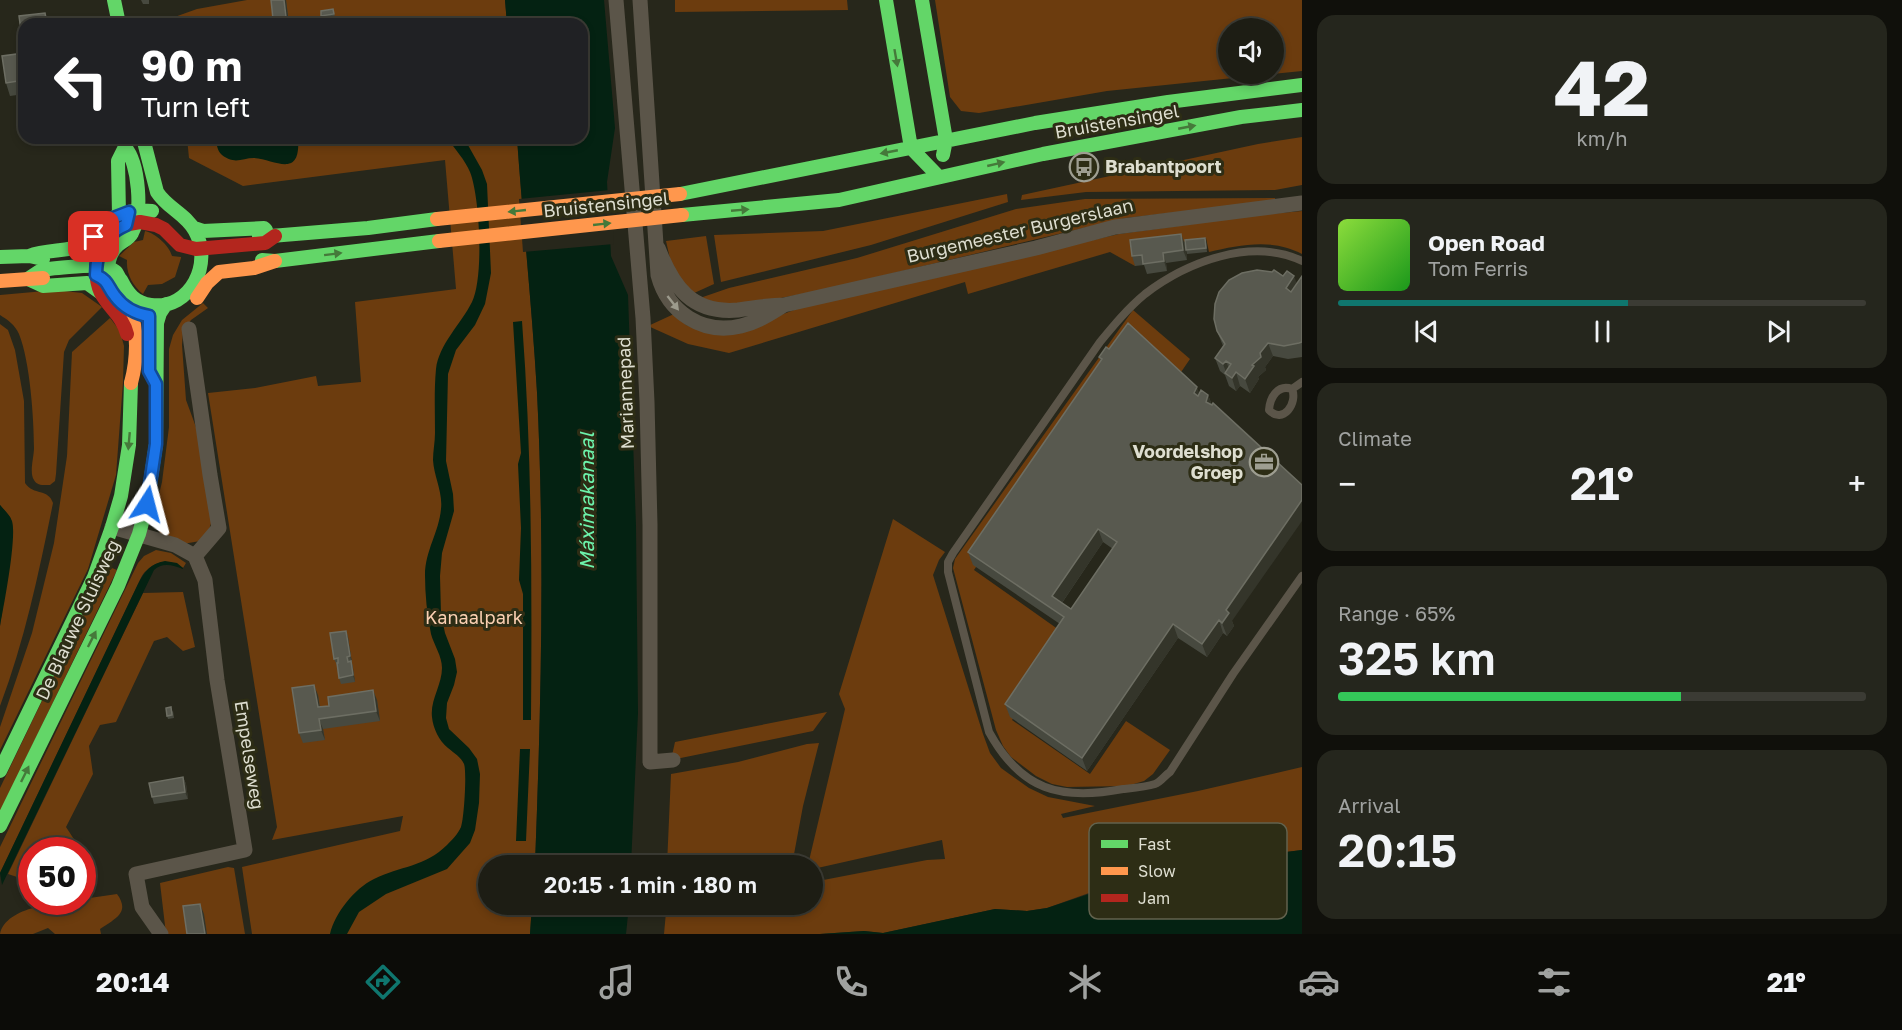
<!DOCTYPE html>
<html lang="en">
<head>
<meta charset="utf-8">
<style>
  :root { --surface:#1d1d14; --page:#25261d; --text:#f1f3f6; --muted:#a0a2a0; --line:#3b3b34; --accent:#0f766e }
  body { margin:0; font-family:"Golos Text",sans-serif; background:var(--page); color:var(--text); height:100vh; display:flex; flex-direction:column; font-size:22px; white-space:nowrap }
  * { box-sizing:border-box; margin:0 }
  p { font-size:20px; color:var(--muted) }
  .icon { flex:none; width:33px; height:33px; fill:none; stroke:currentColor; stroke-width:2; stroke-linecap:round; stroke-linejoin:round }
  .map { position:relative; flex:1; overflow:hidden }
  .sheet { display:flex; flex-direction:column; gap:15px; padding:15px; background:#10100b; width:600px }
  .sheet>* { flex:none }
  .banner { position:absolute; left:18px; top:18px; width:570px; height:126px; border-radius:18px; box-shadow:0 3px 9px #0003,0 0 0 2px var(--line); background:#202124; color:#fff; overflow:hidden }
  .controls { position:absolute; left:1218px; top:18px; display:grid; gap:12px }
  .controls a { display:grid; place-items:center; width:66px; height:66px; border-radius:50%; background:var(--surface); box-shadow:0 3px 9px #0003,0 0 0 2px var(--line); font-size:30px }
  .speed { position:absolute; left:18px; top:837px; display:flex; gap:12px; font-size:30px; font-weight:700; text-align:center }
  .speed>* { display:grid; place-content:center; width:78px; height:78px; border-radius:50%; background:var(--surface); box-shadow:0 3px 9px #0003,0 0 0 2px var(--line); line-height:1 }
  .speed .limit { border:9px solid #d22; background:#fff; color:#111 }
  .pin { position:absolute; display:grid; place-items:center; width:51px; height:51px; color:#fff; margin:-26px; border-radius:12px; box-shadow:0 3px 9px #0006 }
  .me { position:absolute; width:66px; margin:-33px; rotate:9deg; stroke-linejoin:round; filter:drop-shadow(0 0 4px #0008) }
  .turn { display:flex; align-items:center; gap:21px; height:126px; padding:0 24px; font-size:27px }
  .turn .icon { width:78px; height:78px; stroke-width:2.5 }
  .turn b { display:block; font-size:42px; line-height:51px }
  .big { font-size:45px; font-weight:600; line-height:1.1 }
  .sheet .card { flex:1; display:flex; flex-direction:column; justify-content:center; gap:9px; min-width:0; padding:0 21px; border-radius:18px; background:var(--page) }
  .sheet .dial { align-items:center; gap:0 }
  .dial b { font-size:78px; line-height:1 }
  .song { display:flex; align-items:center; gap:18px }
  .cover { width:72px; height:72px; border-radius:9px; background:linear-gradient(135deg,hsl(90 70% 55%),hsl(120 70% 35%)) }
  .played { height:6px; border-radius:3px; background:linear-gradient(90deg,var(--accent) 55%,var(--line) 55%) }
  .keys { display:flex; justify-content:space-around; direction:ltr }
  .heat { display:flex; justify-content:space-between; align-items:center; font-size:33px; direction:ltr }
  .charge { height:9px; border-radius:4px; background:linear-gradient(90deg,#34c759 65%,var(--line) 0) }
  .trip { position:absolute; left:478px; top:855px; width:345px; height:60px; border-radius:30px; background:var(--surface); box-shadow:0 3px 9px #0003,0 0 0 2px var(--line); font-weight:600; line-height:60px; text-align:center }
  .dock { display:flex; height:96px; justify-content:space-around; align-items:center; background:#0c0c08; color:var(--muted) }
  .dock .icon { width:42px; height:42px }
  .dock .active { color:var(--accent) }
  .dock b { font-size:27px; color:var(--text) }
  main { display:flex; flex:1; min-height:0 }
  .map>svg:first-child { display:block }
</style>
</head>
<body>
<main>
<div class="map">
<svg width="1302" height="934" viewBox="0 0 1302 934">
  <rect width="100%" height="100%" fill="#27271b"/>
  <!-- green -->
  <path fill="#6c3c0e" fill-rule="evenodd" d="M247,0H505L507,24H155L197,9Z
    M675,0H847L848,10L675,12Z
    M935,0H1302V71L1107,91L979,113L961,111L950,97ZM1228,28H1274V74H1228Z
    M1302,137V185L1275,190L1086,192L1021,200L1022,195L1258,144Z
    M187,138H517C523,223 532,307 537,392C545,550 541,708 535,865L489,866V904L532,905L530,934H252L242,867L400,831L403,816L272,840L277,827L208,393L255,388L316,376L318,386L361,382L355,302L456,289L445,160L243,186L189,158Z
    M1007,194L1008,202L871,245L721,282L714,235L823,231Z
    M1275,198V201L1126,218L818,291L733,307L700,298L729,288L857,258L1016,209L1085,199Z
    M1302,211V254C1273,238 1239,245 1209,252L1206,238L1134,250L1135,266L1110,252L968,294L965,282L729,353L688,344L648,326L674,314L686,325L697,329L751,326L802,307L1119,234L1258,215Z
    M145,231C155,233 169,245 172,256L181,257V258L175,277L162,284L148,285L143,294C133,286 126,274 127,260L119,256L134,242L143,240Z
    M706,236L714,284L692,294L673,272L666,241Z
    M56,290L82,293L102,307L69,340L64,352L56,474L55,481L50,485C44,485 37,486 34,480C29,473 34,457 34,448C34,419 30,361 19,334C15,325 8,320 0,315V295Z
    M203,303L208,308L191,320L183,331L182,345L186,400L200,438L212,520L209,530L200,541L183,544L168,539L160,533L156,526L154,514L162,482L169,427V349L173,335L182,320Z
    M1133,310L1190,359L1177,378L1131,335L974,570L1069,637L1012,720L1090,774L1126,721L1170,750L1153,774L1144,781L1127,786L1067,787L1052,784L1036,776L1011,757L1003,746L996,730L953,568L955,559Z
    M110,318L120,331L124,346L123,382L116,475L88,569L0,750V727L32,633L54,543L67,456L72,352Z
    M0,324L8,330L15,350L24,401L25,483C34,496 48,488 53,503C39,572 25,640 0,706V626L12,540V523L10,517L0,505Z
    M893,519L945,552L939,560L933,575L983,734L990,753L1001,768L1029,788L1048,797L1095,806L1061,814L1063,818L1198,791L1302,767V850L1203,862L1206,870L1204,873L1163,875L1103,888L1047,908L1027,911L995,909L883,933L864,931L820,934H664L666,912L702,904H813V882L927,860L945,859L942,840L813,869V866L808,865L845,709L839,694Z
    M156,550L171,553L186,563L183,568C172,559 156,560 146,571C142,574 140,580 138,584L0,873V847L138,563L144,556Z
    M107,566L117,570L0,812V788Z
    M183,592L195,647L183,651L167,637L154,641L116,722L100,725L89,746L93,774L66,827L81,850H32L31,879L26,880L8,874L143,593Z
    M827,712L813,731L671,760L675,742Z
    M819,743L803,806L792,865H667L671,774L738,762L807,744Z
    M228,867L234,868L245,934H166L160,883Z
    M117,894C131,913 114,919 100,929L101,934H55L48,928L33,934H0C6,906 59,902 82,902L83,899Z"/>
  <!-- water -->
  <path fill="#042212" d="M505,0H604L615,128L607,182L611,256L628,295L636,526L638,713L631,865H535C541,708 545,550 537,392C532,307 523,223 517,138H582V24H507Z
    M215,138H298C301,179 276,160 254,158C242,158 235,165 222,155C217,151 217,144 215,138Z
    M447,138H464L482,170L487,184L491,273L485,304L475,325L456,350L448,374L446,461L453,494L454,511L442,553L440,576L441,614L445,633L455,659L457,672L454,685L447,703L446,718L449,729L469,748L477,759L480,774L479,803L475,830L470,843L447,869L386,894L359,912L347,934H330C335,913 354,889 374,879C400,866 425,867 447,845C452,840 458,834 461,827C464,820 467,771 464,764C461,757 454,753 448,748C439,741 433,728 432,717C430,700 442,685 442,668C442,656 434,645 431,634C427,615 425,594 425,575C425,551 439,532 441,509C443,492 434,477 433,460C433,451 435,442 435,433C435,412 434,390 436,369C439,344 461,324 472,302C484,278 480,197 470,172C465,160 455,149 447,138Z
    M522,321C532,454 532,587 531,720H523V594L519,580L521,528L518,464L521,453L513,322Z
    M0,505C4,510 10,515 12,521C17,537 4,605 0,626Z
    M165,561L177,563L183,568V569C173,565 162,562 154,570L2,885L0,873L138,584C145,571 150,564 165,561Z
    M520,749H530L526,841H516Z
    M1302,850V934H820L864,931L883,933L995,909L1027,911L1047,908L1131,880L1163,875L1204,873L1206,870L1203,862Z
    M532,905H629L626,934H530Z"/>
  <!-- pier -->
  <path fill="#27271b" d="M610,190L614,244L523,252L519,199Z"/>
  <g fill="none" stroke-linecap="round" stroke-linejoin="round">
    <!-- lane -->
    <path stroke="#5b5549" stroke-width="8" d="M1302,261C1251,237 1187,262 1145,294C1128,308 1114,325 1100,342L953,553L948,562V572L989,732C1021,790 1060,801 1123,789C1133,788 1146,787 1155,784C1161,782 1165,775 1170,772L1233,674L1302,576
      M1292,389C1298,403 1283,425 1269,410C1270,397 1278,384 1292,389L1302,382"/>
    <!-- street -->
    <path stroke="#5b5549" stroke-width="15" d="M616,0L643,318L647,402L650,525V762L673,760
      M640,0L658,275C668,313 703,335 741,326C757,322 770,314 784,305
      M658,248C673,287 692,314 738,310C754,308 768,305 784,305L1036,248L1115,227L1302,203
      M189,329L210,475L219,528L195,556
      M112,527L175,545L195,556L205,580L217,680L245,850L136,874L142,907L161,934"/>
    <!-- fast -->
    <path stroke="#63d668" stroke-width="14" d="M114,0L119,24
      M886,0L911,148L939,177
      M922,0L946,140L943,155
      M680,194L1035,123L1168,102L1302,85
      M119,215L118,161L125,147
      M682,215L839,200L1043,154L1241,117L1302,110
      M194,228L203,231L264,228L266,230
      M259,237L368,228L437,219
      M29,256C47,249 67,252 84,245C92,241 96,234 101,228C114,213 133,209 152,211
      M0,257L29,256L43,259
      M262,260L275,261L439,241
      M28,279C31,277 36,273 40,271C47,268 90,265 99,266C104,266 113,269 116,272C117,273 120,280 121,280C128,294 135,303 151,305C191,310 213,263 195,231C186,214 167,208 157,192L143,138
      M30,280L43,286L87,283L101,293
      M108,280C107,268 108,254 118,245C123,241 129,239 132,233C143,214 139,163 125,147
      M0,771L94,577L112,527L121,496L129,445L131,383
      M0,826L118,586L139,534L147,504L156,444L157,323L160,313L166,304"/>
    <!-- slow -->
    <path stroke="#ff974d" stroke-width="14" d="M0,281L43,278
      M197,298L207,283L219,272L254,268L275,261
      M129,309C139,331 137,360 131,383"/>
    <!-- jam -->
    <path stroke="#b3261e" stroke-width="14" d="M129,224L140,222L156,225L164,229L180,245L196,249L265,243L275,236
      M96,265C96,275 97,285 101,293C109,308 123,317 127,334"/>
    <!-- slow-bridge -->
    <path stroke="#ff974d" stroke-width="14" d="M437,219L680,194
      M439,241L682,215"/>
  </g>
  <!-- wall -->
  <path fill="#47493f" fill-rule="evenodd" d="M141,0H149V4H143Z
    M286,0L289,24H275L273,19Z
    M45,13L50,24H24V94L10,96L6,83L2,56L24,53L19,16Z
    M334,13L335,18L322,19L321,16Z
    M1206,241L1207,252L1187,254L1186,250Z
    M1185,244L1187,260L1166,263L1167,271L1147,274L1144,265L1135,266L1132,256Z
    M1283,276L1297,284L1302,276V357L1288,359L1273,356L1265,367L1266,370L1258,377L1259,379L1250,393L1240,386L1236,391L1229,386L1225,375L1220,371L1215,358L1223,346L1217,331Z
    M1109,349L1199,394L1208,395L1212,405L1232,621L1234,626L1227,636L1223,633L1207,657L1178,638L1087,771L1010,717L1005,704L1060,624L973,565L968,552L1101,362L1099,357ZM1103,542L1113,549L1071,609L1062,603Z
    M346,631L348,637L352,663L355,682L341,684L339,678L337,665L334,659Z
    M318,695L320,707L377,700L380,721L323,729L325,740L303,743L299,733Z
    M173,711L174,718L168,719L167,716Z
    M183,777L186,784L188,799L154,804L152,797Z"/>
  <!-- shaded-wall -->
  <path fill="#34352a" d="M284,0H286L289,24L286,17Z
    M1181,234L1185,244L1187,260L1183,250Z
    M1163,253L1166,263L1167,271L1164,261Z
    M1294,276L1299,289L1291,301L1286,288Z
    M1268,343L1273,356L1265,367L1266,370L1258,377L1259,379L1250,393L1245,379L1252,365Z
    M1226,361L1231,374L1227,375L1223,364Z
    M1236,372L1240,386L1236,391L1232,378Z
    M1197,387L1202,401L1194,393Z
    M1208,395L1213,408L1206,402Z
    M1302,500V521L1232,621L1234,626L1227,636L1222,623L1226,610Z
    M1098,529L1103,542L1057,610L1052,596Z
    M1219,620L1223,633L1207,657L1202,644Z
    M1173,624L1178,638L1087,771L1082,758Z
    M346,631L348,637L352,663L350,656Z
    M351,661L353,668L355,682L353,675Z
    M314,685L318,695L321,717L318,707Z
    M373,690L377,700L380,721L376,711Z
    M319,719L323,729L325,740L321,730Z
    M183,777L186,784L188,799L185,792Z
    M200,904L204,914L207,934H205Z"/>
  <!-- building -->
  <path fill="#58594f" stroke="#6d6e63" stroke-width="1.5" fill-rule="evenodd" d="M271,0H284L286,17L273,19Z
    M333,9L334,14L321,16V11Z
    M45,13L47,24H24V80L6,83L2,56L24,53L19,16Z
    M1181,234L1183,250L1163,253L1164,261L1143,264L1142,255L1132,256L1130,240Z
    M1205,238L1206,248L1186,250L1185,240Z
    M1257,270L1272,272L1274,270L1283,276L1287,271L1294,276L1286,288L1291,292L1302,276V342L1299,343L1284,346L1268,343L1260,353L1261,357L1252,365L1254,366L1245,379L1236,372L1232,378L1225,373L1231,364L1226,361L1223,364L1215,358L1225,344L1217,331L1214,319L1215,304L1219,292L1229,280L1242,273Z
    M1128,323L1197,387L1194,393L1198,396L1201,390L1208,395L1206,402L1212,405L1213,403L1302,485V500L1226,610L1229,613L1222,623L1219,620L1202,644L1173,624L1082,758L1005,704L1064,617L968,552L1102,359L1099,357L1106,347L1109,349ZM1098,529L1117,542L1071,609L1052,596Z
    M346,631L350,656L347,657L348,662L351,661L353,675L339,678L337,663H338V658L334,659L330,633Z
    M314,685L318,707L329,706L328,697L373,690L376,711L319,719L321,730L299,733L292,688Z
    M171,707L172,715L167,716L166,708Z
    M183,777L185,792L152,797L149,783Z
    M200,904L205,934H187L183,906Z"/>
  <!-- one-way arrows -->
  <defs><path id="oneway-solid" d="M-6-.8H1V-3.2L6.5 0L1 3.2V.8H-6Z" transform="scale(1.5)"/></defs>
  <g fill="#45793a">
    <use href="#oneway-solid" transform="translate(896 58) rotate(80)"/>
    <use href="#oneway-solid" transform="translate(1187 127) rotate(-11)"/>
    <use href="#oneway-solid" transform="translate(889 152) rotate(169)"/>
    <use href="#oneway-solid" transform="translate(996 164) rotate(-13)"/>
    <use href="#oneway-solid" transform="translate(740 210) rotate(-5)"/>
    <use href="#oneway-solid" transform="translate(517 211) rotate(174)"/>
    <use href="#oneway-solid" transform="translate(602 224) rotate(-6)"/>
    <use href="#oneway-solid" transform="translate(333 254) rotate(-7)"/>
    <use href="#oneway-solid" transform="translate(129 441) rotate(95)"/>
    <use href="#oneway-solid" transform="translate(92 639) rotate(-63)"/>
    <use href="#oneway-solid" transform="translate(25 774) rotate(-64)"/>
  </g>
  <use fill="#9c9a8c" href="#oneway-solid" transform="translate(673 303) rotate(52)"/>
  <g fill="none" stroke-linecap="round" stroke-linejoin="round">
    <!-- route casing -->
    <g stroke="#114b97" stroke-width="15">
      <path id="route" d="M94,237L111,219L129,212L126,225C104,234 96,252 96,275C109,281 107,286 115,296C123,307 136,314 149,316V371L156,384V444L147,504"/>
    </g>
    <!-- route -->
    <use href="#route" stroke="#1a73e8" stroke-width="10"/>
  </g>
  <!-- icons -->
  <defs>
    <g id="bus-ring" transform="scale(1.5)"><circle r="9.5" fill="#2d2d15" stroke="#9e9e91" stroke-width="1.5"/><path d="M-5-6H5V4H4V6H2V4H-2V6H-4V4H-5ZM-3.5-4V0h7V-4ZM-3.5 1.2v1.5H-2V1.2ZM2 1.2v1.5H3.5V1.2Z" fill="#9e9e91"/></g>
    <g id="office-ring" transform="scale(1.5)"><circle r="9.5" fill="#2d2d15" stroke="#9e9e91" stroke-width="1.5"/><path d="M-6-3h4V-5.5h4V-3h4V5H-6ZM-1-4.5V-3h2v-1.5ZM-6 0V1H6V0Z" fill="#9e9e91"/></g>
  </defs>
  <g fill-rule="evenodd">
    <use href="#bus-ring" x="1084" y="167"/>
    <use href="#office-ring" x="1264" y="462"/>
  </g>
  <g text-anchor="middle" stroke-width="6" stroke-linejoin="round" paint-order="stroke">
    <!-- street labels -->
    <g font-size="18" fill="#deded0" stroke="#2d2d15">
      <text transform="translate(1117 122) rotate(-10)" y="6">Bruistensingel</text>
      <text transform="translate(606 205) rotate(-6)" y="6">Bruistensingel</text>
      <text transform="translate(1020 231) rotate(-13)" y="6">Burgemeester Burgerslaan</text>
      <text transform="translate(626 393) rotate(-92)" y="6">Mariannepad</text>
      <text transform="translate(78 620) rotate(-65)" y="6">De Blauwe Sluisweg</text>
      <text transform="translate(249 755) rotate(81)" y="6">Empelseweg</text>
    </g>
    <!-- poi labels -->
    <g font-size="18" font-weight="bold" fill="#deded0" stroke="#2d2d15" text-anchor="start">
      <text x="1105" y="173">Brabantpoort</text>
      <text x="1243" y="458" text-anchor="end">Voordelshop<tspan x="1243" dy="21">Groep</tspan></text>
    </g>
    <!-- park labels -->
    <g font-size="18" fill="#fbd0b2" stroke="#2d2d15">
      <text x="474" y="624">Kanaalpark</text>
    </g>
    <!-- water labels -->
    <g font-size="20" font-style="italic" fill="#6cf3ab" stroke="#2d2d15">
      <text transform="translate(587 501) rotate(-90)" y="7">Máximakanaal</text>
    </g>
  </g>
  <!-- legend -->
  <rect x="1089" y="823" width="198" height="96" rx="9" fill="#2d2d15" stroke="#62624d" stroke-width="1.5"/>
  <rect x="1101" y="840" width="27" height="8" fill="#63d668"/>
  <rect x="1101" y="867" width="27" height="8" fill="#ff974d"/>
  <rect x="1101" y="894" width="27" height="8" fill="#b3261e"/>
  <g font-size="16" fill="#deded0">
    <text x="1138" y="850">Fast</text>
    <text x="1138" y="877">Slow</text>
    <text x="1138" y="904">Jam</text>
  </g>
</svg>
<div class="controls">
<a><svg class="icon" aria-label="sound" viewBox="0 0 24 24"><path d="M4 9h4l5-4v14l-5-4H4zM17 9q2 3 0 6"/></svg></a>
</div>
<div class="speed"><div class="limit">50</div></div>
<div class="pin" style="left:94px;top:237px;background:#d93025"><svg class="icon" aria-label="arrive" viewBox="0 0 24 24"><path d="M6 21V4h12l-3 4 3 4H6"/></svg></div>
<svg class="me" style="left:147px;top:504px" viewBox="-20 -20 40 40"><path d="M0-17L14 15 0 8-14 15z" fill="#1a73e8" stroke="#fff" stroke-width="4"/></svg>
<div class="trip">20:15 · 1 min · 180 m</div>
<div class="banner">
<div class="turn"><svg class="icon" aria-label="left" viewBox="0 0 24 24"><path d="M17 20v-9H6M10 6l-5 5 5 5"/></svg><div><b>90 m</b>Turn left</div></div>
</div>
</div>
<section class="sheet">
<div class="card dial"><b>42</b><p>km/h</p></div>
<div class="card">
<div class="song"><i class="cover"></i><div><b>Open Road</b><p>Tom Ferris</p></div></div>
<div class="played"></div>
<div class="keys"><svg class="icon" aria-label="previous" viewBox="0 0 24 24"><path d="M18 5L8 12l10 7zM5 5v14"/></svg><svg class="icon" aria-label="pause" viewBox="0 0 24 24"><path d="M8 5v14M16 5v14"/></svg><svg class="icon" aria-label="next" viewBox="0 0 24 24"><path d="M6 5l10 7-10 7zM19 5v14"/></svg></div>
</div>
<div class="card"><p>Climate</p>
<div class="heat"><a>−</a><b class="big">21°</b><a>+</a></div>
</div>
<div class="card"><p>Range · 65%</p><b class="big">325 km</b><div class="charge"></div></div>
<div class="card"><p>Arrival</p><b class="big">20:15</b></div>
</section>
</main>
<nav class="dock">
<b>20:14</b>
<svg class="icon active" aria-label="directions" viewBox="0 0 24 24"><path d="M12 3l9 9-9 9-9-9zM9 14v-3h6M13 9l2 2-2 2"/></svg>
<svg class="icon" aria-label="music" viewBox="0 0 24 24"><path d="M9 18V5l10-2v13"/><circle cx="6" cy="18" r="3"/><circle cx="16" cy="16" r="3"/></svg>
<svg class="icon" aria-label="phone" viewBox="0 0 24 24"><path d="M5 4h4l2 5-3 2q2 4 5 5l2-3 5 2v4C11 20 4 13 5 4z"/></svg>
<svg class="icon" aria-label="climate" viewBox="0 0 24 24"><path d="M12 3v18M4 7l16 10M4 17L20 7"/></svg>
<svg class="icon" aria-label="car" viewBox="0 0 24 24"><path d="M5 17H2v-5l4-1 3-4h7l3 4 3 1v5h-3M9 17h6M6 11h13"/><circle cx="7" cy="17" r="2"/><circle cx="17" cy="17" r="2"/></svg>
<svg class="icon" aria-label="filters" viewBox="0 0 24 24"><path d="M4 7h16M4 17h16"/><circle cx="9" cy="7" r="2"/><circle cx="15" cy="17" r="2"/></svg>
<b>21°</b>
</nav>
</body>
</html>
